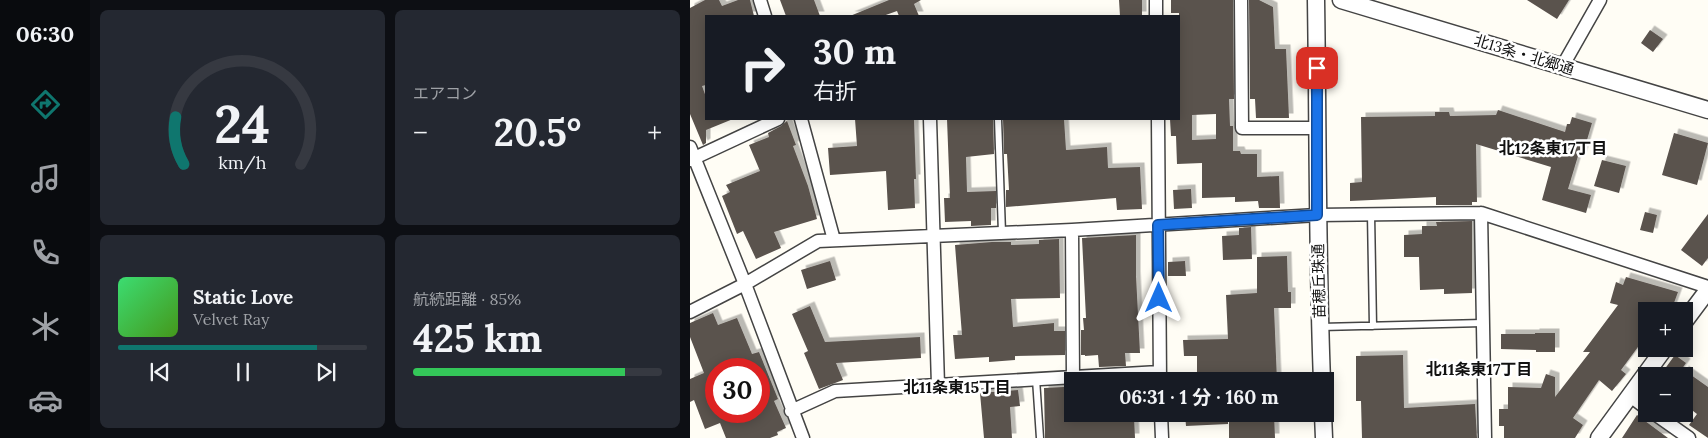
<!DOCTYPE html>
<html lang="ja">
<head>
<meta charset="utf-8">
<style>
  :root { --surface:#171b24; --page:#242831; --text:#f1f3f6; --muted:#9ea1a6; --line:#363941; --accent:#0f766e }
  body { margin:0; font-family:Lora,"Noto Sans JP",serif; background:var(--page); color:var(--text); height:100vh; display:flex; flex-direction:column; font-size:19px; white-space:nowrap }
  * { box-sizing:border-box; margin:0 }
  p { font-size:16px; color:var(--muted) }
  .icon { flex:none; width:28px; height:28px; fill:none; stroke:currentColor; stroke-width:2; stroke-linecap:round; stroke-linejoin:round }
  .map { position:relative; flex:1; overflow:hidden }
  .sheet { display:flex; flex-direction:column; gap:10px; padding:10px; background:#0d0f14; width:600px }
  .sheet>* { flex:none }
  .guide { position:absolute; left:15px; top:15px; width:475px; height:105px; border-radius:0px; box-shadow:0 2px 12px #0003; background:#171b24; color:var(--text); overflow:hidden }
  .tools { position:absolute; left:948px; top:302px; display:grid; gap:10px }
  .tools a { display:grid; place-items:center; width:55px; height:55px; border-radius:0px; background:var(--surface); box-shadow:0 2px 12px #0003; font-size:25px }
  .speed { position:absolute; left:15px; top:358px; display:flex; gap:10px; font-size:25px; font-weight:700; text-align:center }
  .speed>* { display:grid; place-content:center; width:65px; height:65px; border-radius:50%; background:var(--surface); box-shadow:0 2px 12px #0003; line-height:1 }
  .speed .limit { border:8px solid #d22; background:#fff; color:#111 }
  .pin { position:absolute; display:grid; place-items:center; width:42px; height:42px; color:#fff; margin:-21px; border-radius:10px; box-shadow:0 2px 8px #0006 }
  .me { position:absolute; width:55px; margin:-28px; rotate:0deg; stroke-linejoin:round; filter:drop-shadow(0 0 4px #0008) }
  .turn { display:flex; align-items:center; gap:18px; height:105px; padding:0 25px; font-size:22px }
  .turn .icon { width:65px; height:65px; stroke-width:2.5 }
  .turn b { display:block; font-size:35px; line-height:42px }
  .big { font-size:38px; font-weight:700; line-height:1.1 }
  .sheet .widget { flex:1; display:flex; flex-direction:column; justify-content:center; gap:8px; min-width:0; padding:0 18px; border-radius:8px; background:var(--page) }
  .sheet .dial { align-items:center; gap:0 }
  .dial svg { height:130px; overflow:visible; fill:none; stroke:var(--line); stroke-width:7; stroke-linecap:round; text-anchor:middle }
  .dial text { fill:var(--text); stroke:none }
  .song { display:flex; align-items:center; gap:15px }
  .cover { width:60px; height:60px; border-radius:8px; background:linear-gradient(135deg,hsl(140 70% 55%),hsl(100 70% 35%)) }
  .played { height:5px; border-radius:2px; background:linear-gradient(90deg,var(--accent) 80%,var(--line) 80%) }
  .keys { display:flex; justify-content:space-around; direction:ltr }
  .heat { display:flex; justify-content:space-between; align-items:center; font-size:28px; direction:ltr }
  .charge { height:8px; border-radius:4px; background:linear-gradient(90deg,#34c759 85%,var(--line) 0) }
  .sheet .tiles { flex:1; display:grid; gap:10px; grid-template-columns:repeat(2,1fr) }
  .trip { position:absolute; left:374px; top:372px; width:270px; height:50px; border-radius:0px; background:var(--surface); box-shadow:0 2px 12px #0003; font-weight:700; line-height:50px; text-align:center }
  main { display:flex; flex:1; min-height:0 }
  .menu { display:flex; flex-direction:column; width:90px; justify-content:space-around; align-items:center; background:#090b0e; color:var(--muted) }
  .menu .icon { width:35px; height:35px }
  .menu .active { color:var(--accent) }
  .menu b { font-size:22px; color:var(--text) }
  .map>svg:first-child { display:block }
</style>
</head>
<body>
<main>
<nav class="menu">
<b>06:30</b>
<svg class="icon active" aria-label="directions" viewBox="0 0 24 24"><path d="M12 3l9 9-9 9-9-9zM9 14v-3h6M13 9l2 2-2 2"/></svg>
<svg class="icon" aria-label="music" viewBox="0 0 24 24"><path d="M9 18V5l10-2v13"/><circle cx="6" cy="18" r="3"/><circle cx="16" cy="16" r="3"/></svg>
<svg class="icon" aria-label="phone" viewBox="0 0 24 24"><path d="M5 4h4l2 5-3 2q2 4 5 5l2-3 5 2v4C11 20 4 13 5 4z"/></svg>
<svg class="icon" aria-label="climate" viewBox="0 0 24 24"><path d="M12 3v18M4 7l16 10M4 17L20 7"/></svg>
<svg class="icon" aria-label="car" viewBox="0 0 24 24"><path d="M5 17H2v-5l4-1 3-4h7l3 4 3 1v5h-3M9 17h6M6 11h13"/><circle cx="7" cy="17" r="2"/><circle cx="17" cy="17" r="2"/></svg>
</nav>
<section class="sheet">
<div class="tiles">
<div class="widget dial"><svg viewBox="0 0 100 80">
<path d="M14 69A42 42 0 1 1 86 69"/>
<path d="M14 69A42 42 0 0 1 9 40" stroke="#0f766e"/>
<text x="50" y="56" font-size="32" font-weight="700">24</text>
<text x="50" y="72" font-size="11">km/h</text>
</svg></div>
<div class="widget"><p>エアコン</p>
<div class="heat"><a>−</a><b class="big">20.5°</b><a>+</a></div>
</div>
<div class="widget">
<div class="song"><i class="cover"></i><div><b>Static Love</b><p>Velvet Ray</p></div></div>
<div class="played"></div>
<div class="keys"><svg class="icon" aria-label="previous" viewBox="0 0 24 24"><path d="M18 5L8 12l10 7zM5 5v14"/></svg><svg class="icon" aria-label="pause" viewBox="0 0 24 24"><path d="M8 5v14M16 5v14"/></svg><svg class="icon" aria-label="next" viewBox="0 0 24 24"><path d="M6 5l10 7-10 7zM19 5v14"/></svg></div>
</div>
<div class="widget"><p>航続距離 · 85%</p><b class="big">425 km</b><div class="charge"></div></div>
</div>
</section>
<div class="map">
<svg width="1018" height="438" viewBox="0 0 1018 438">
  <defs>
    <filter id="shadow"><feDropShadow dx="4.5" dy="-4.5" stdDeviation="0" flood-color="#0004"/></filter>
  </defs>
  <rect width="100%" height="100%" fill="#fffdf5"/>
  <!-- building -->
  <path fill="#5a524d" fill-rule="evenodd" filter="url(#shadow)" d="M15,0H29L32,6L48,0H60L64,16H16V85L12,86L16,97V119H43L16,130V143L13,145L0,114V8Z
    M90,0H124L130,16H96Z
    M199,0H231L224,4L229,16H209L207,11L193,16H160Z
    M429,0H452V16H430Z
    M481,0H543L544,99H539L540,126H543V151H550L551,154H567V177L589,176L590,208H569L568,201L545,202V197L512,198V163L487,164L486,136H481L480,119H489V13H481ZM526,114V139L502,140V115Z
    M559,0H569L583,7L585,49H596L599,118H566L565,99H560Z
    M837,0H879L867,19Z
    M960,30L973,39L963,52L951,43Z
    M808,110L875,132L877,124H880L882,117L902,123L892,157L888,156L878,189L901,195L896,213L852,200L861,167L786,144L787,202H782V205H746V197L660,201V183L672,182L671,117L745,116V112H759L760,116L806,115Z
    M165,119H224L226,179H224L225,208L198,210L196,171L140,175L138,148L167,146Z
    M257,119H303L304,154L276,157L277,192L306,191V208H301V225L281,226V221L255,222L254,198H260Z
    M313,119H374L376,150L417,147L418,168L450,167L452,209L427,210L426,198L316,207V190H319L317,154H314Z
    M97,121L106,145L103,146L118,186L127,219L84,232L91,248L66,259L53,231L47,234L32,196L40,192L36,185L70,171L59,145L79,137L78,133L91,126Z
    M984,133L1018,143L1007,185L972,175Z
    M912,160L936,166L929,193L904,186Z
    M501,189L502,208L484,209L483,190Z
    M955,212L967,215L963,233L950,230Z
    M1018,214V258L1012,266L991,250Z
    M782,221V293L754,294V289L730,290L729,257H714V235L732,234V226H747L746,222Z
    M561,227L562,259L533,260L532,236L549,235V228Z
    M446,235V276L450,353H435L436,366L409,367L408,355L395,356V355H391V330H394L393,318H396L392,238Z
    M369,239L370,298L321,299L323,327L364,323V331H375V355L325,356V360L299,362V357L265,359L263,335H272L265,245L302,242H321V245L349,244V240Z
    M597,256L598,292H601V308H584L587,381H507V356H494L493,340L538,339L536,295L567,293V257Z
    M140,261L146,280L117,289L111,270Z
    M495,261L496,276H478V262Z
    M936,277L988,292L981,311H956V336L931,370L936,374L922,391L909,380L883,418L893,425L885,438H814V426H809V409H818V387L851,388L856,374L865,377V397L900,352H893L928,305L920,303L926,282L933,285Z
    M120,306L135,342L230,337L231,358L146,363L153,380L129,389L114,353L118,351L102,314Z
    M23,313L28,325L47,318L62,354L69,352L88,399L84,401L96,428L87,432L88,435L80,438H36L30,423L15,429L4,400L0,402V379L14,373L0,337V323ZM26,369H69V411H26Z
    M845,333H865V352H846V350L811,349V334H845Z
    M713,355L714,408L785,404L787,438H672L671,401H666V356Z
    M985,355L996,363L987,376H983L974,370Z
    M994,370L1018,387V438L999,425L1007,414L994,404Z
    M374,387L376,414H430V417H444L445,438H355L354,388Z
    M328,390L330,406L320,407L322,438H294L290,393Z
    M495,414H538V424L496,426Z
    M539,414H584L585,438H539Z
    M947,415L978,438H932Z"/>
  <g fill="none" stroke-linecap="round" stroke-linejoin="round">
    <!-- service casing -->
    <g stroke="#444" stroke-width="9">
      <path id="service" d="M308,119L312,233
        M681,214L683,326
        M631,327L793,323
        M346,379L350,438"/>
    </g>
    <!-- minor casing -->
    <g stroke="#444" stroke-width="15">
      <path id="minor" d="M70,0L75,16
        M466,0V16
        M551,0L552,128H628
        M872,67L910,0
        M111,119L144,240
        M240,119L248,385
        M468,119L470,381
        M0,147L55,284L113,438
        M0,160L88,119
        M791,213L795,438
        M382,230L383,377
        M0,312L55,284L128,241L382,230L627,215L791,213L1018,287
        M939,395L956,408
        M101,411L145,391L469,372
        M471,414L472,438
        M965,414L999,438"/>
    </g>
    <!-- tertiary casing -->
    <g stroke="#444" stroke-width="19">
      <path id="tertiary" d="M626,0C628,127 627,254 632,381
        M651,0L1018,110
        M994,322L1018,290
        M633,414L634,438
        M909,438L974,349"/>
    </g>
    <!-- service -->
    <use href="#service" stroke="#fff" stroke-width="6"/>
    <!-- minor -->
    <use href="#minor" stroke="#fff" stroke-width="12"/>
    <!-- tertiary -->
    <use href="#tertiary" stroke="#fff" stroke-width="16"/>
  </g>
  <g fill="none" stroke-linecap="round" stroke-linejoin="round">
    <!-- route casing -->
    <g stroke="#114b97" stroke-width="12">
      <path id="route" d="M469,298L468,225L627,215V68"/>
    </g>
    <!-- route -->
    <use href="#route" stroke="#1a73e8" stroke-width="9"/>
  </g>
  <g text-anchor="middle" stroke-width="5" stroke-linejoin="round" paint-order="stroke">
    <!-- street labels -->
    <g font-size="15" fill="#111" stroke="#fff">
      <text transform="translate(834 55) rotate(17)" y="5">北13条・北郷通</text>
      <text transform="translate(629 281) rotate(-91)" y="5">苗穂丘珠通</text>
    </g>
    <!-- neighbourhood labels -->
    <g font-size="16" font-weight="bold" fill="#111" stroke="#fff">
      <text x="863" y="154">北12条東17丁目</text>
      <text x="789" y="375">北11条東17丁目</text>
      <text x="267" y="393">北11条東15丁目</text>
    </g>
  </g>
</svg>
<div class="tools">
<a>+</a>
<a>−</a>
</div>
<div class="speed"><div class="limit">30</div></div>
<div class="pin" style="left:627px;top:68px;background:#d93025"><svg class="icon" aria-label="arrive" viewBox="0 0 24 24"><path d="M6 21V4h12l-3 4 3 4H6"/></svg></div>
<svg class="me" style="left:469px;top:298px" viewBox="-20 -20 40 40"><path d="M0-17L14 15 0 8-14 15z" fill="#1a73e8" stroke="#fff" stroke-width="4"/></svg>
<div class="trip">06:31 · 1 分 · 160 m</div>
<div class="guide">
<div class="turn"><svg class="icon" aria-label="right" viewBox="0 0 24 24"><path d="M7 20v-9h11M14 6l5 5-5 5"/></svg><div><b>30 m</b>右折</div></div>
</div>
</div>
</main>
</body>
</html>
